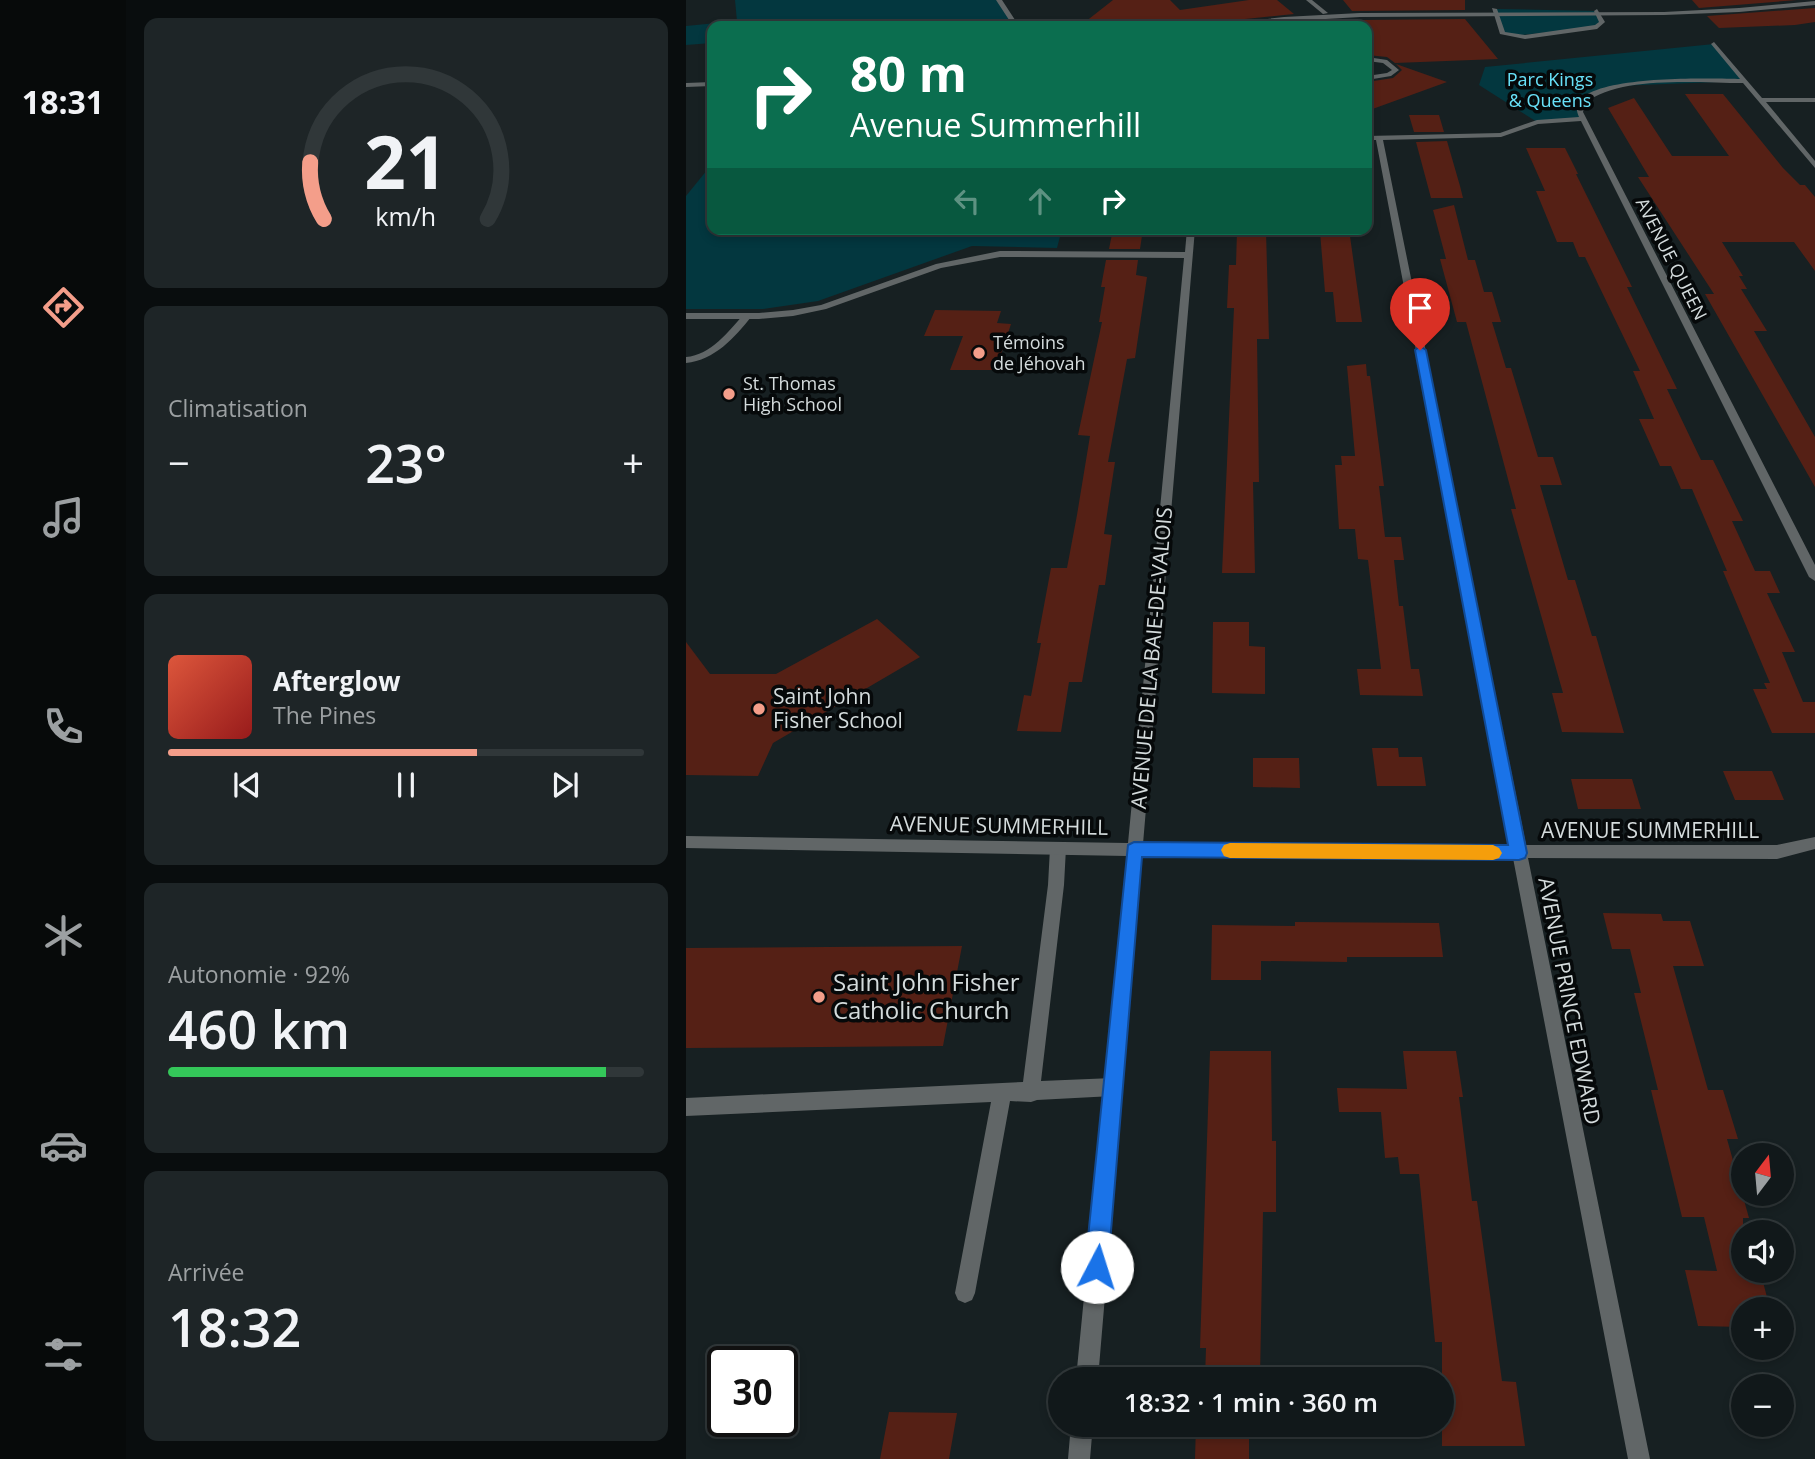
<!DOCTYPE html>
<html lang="fr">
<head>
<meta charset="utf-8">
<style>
  :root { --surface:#11181a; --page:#1e2527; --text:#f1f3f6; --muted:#9ca0a2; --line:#303739; --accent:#f49e8a }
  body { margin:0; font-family:"Open Sans",sans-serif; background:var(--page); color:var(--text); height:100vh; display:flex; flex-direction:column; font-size:26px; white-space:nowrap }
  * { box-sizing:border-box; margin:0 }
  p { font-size:23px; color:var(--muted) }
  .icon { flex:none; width:38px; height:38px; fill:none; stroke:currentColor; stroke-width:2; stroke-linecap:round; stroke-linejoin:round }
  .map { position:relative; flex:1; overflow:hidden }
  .sheet { display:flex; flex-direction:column; gap:18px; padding:18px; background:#090d0e; width:560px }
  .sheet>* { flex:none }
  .guide { position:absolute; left:21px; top:21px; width:665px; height:214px; border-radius:14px; box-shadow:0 4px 10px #0003,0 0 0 2px var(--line); background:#0b6e4f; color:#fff; overflow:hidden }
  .needle { width:46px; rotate:16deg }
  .tools { position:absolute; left:1045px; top:1143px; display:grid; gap:14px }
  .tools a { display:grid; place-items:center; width:63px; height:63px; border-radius:50%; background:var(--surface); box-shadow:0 4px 10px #0003,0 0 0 2px var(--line); font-size:35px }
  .speed { position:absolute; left:21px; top:1346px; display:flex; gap:14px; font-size:35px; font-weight:700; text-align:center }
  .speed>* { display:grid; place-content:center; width:91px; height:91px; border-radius:50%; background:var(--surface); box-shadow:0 4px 10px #0003,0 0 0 2px var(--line); line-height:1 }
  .speed .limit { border:4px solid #111; border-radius:10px; background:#fff; color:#111 }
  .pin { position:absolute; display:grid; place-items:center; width:60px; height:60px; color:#fff; margin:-72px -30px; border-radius:50% 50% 50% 0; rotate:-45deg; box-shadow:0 0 7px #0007 }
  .pin .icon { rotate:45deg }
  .me { position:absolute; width:77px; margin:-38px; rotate:5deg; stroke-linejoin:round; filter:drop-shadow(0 0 5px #0008) }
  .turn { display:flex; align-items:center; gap:24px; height:147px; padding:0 28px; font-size:32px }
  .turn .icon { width:91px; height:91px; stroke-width:2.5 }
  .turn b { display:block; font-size:49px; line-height:60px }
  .lanes { display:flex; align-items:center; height:66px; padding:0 28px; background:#0003; justify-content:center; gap:35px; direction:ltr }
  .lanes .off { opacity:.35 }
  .big { font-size:52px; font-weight:600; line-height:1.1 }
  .sheet .tile { flex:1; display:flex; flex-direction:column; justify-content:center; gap:10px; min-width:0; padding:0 24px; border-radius:14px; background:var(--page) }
  .sheet .dial { align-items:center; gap:0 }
  .dial svg { height:182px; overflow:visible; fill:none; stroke:var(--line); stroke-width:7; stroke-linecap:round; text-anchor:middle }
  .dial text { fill:var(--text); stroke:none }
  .song { display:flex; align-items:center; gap:21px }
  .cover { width:84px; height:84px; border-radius:10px; background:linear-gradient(135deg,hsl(10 70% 55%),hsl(0 70% 35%)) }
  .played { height:7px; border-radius:4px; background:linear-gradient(90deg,var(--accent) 65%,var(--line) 65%) }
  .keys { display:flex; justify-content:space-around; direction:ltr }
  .heat { display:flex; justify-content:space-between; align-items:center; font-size:38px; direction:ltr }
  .charge { height:10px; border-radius:5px; background:linear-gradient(90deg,#34c759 92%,var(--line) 0) }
  .trip { position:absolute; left:362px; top:1367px; width:406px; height:70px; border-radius:35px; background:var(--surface); box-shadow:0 4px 10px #0003,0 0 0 2px var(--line); font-weight:600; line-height:70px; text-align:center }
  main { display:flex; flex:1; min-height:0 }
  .tabs { display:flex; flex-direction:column; width:126px; justify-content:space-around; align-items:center; background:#070a0a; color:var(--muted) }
  .tabs .icon { width:49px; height:49px }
  .tabs .on { color:var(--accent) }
  .tabs b { font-size:32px; color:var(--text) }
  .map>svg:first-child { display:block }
</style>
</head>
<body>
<main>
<nav class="tabs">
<b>18:31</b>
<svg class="icon on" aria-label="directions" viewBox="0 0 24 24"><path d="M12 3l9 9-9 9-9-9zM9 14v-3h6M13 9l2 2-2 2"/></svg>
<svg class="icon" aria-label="music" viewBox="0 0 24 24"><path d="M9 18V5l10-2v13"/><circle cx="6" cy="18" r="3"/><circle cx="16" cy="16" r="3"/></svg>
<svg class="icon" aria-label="phone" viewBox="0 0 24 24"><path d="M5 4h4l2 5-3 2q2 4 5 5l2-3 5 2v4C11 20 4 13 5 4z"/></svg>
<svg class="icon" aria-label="climate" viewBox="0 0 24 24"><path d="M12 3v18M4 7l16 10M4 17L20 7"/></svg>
<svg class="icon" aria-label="car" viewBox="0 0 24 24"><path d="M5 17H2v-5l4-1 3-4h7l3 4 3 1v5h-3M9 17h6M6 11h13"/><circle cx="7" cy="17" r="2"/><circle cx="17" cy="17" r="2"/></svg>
<svg class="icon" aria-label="filters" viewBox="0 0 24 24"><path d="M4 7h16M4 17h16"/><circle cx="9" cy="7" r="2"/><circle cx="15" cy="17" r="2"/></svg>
</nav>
<section class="sheet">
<div class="tile dial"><svg viewBox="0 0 100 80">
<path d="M14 69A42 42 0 1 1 86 69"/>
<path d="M14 69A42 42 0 0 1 8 44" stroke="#f49e8a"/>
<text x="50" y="56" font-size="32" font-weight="700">21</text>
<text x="50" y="72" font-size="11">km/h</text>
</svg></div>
<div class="tile"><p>Climatisation</p>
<div class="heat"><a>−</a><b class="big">23°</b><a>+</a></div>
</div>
<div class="tile">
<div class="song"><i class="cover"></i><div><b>Afterglow</b><p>The Pines</p></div></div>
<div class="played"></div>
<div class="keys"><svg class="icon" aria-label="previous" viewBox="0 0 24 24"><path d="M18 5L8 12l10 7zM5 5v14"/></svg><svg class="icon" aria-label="pause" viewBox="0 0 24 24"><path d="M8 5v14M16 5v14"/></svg><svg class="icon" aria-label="next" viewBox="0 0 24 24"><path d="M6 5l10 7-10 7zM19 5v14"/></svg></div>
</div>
<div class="tile"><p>Autonomie · 92%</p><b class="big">460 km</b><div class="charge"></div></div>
<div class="tile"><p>Arrivée</p><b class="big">18:32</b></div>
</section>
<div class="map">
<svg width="1129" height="1459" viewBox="0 0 1129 1459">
  <rect width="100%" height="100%" fill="#172022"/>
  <!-- green -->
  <path fill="#03373f" d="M49,0H313L330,26H26V43L0,45V26L51,21Z
    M808,9L911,11L916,22L911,27L825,36L816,33Z
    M1028,44L1058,81L928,86L896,101V119L851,122L793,85L799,67Z
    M26,164V229H376L371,248L286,246L132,301L77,309H0V196Z"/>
  <!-- building -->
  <path fill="#552015" d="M427,0H484L494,10L563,0H591L608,14L520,23L517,26H394Z
    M657,0H779V10L666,11Z
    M1006,0H1111L1013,8Z
    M1129,8V22L1109,25L1033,28L1021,16Z
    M779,19L812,59L709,63L701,57L681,55V26H649L640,23L674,20Z
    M710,64L761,82L681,111V82L707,78L716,70Z
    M999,94H1037L1097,168L1114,185H1119L1129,197V271L1108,242H1036L1057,276H1053L1061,289H1055L1081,331H1068L1129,437V487L1019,294H1028L952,177H963L922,108L948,98L986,156H1043Z
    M723,115H753L758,132H728Z
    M761,141L774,186L777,198H745L730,142Z
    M840,148H879L892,174H890L946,287H941L991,389H981L1015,460H1027L1057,521H1046L1069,571H1084L1094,593H1081L1109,652H1096L1117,702H1129V733H1086L1067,689H1081L1078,683H1084L1037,571H1041L1006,489H995L985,466H974L953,419H968L947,371H954L899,257H893L887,242H871L850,191H859Z
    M768,205L782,260H789L798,292H806L815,322H806L820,368H825L852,457H867L876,485H854L882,580H889L906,636H910L938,733L876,732L866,693H877L825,509H830L780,322H771L754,259H760L747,210Z
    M427,229H457L454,249H423Z
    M640,229H663L676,322H650L647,292H639L634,232H641Z
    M551,231H580L583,339H571L573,482H567L569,573H536L548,308H541L543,265H550Z
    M420,260H452L450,275L461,277L449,358L441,359L422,462H429L418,534L426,535L419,585H413L396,682H383L375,732L331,731L338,695L345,696L355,643H351L365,568H381L391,515L404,436L392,435L416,322H413L419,287H415Z
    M249,310L315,311L311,323L325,324L310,370H264L277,336H238Z
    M680,364L681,376H684L698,486H693L699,537H715L718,560H708L713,606H717L725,669H733L737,696L674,695L671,669H695L682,560L672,559L669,529H653L649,465H656L655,456H669L661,366Z
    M191,619L234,657L87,743L72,776L0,775V642L24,674H90Z
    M527,622H563V646L579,647V694L526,693Z
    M686,748H712L713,757H736L740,786H691Z
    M567,758H613L614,788L567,787Z
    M1037,771H1086L1098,800H1049Z
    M885,779H946L955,809H892Z
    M917,913L975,914L977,921H1004L1018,966H987L1022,1090H1037L1052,1139H1041L1063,1218H1057V1270H1074L1084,1309H1057V1327L1012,1326L999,1270L1031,1271L1018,1217H996L965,1090H972L948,993H955L944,949H926Z
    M609,922L753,923L757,957H661V962L575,961V980H525L526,925L609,926Z
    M276,946L257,1046L0,1048V948Z
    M524,1051H585L586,1141H590V1212H577L574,1379H519L520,1348H514Z
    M717,1051H770L777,1097H773L786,1201H791L816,1381L830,1382L839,1446H756V1342H749L733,1174H714L712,1157L699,1158L695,1112H653L651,1088L721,1089Z
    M203,1412L271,1413L263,1459H194Z
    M510,1424H563V1459H509Z"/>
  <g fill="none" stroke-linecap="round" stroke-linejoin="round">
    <!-- service -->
    <path fill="#616667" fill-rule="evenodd" d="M58,314L66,316C48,338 29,360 0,363V357C25,355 42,332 58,314Z
      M372,842L377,843L380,848L378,885L355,1081L427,1078L433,1081L436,1087L433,1093L427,1096L351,1100L345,1102L324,1101L289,1293L286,1300L279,1303L272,1300L269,1293L305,1102L0,1116V1098L337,1082L362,885L364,848L367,843Z"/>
    <!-- minor -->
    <path fill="#616667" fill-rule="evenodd" d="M620,0H626L642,13L637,14Z
      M806,8L811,9L819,32L839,35L909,25L913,22L908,11L911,9L919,22L911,29L839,39L814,34Z
      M1028,42L1076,98H1129V102H1080L1129,161V168L1057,83C1012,83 935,75 899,103L897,112L1129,565V581L1123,577L895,121L852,124L815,137L697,140L840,845H1091L1129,837V849L1091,859L842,858L964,1459H942L827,858L456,857L412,1379H390L441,856L0,848V836L442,843L498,258L314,257L255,268L140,309L107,316L73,319H0V313H73L107,310L135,305L250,264L314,251L499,252L501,229H509L457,844L824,845L690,140H681V136L814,133L851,120L893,117C871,72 1032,79 1054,79L1025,44Z
      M681,57L701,60L713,70L705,76L681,80V76L701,73L706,70L697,63L681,61Z
      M385,1424H407L404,1459H382Z"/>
    <!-- tertiary -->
    <path fill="#616667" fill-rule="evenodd" d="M310,0H316L333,26H327Z
      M1129,1V5L1053,12L978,15L674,17L520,26L598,17L674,13L978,12L1053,8Z
      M26,82V86L0,87V83Z"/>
  </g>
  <!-- route -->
  <path fill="#1a73e8" stroke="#114b97" stroke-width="2" d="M734,346L740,350L841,853L839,858L833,860L456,857L422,1267L419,1275L411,1278L403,1275L399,1267L442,845L448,842L822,845L729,350Z"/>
  <!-- slow -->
  <path fill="#f59e0b" d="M544,843L807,845L813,848L816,853L813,858L807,860L544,858L538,856L535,850L538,845Z"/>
  <!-- markers -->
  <g fill="#f49e8a" stroke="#06090a" stroke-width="2.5">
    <circle cx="293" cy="353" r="7"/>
    <circle cx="43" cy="394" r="7"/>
    <circle cx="73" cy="709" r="7"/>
    <circle cx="133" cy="997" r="7"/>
  </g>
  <g text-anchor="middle" stroke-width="7" stroke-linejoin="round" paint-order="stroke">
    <!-- far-park labels -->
    <g font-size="18" fill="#68e1f8" stroke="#06090a">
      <text x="864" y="86">Parc Kings<tspan x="864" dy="21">&amp; Queens</tspan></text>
    </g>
    <!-- far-street labels -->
    <g font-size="18" fill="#d4dbdc" stroke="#06090a">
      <text transform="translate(985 259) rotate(63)" y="6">AVENUE QUEEN</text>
    </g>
    <!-- far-poi labels -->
    <g font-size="18" fill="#d4dbdc" stroke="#06090a" text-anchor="start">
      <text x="307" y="349">Témoins<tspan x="307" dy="21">de Jéhovah</tspan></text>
      <text x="57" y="390">St. Thomas<tspan x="57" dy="21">High School</tspan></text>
    </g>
    <!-- street labels -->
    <g font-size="21" fill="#d4dbdc" stroke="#06090a">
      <text transform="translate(466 658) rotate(-85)" y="7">AVENUE DE LA BAIE-DE-VALOIS</text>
      <text transform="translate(313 826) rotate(1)" y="7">AVENUE SUMMERHILL</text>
      <text x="964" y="838">AVENUE SUMMERHILL</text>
      <text transform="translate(883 1001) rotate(79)" y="7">AVENUE PRINCE EDWARD</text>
    </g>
    <!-- poi labels -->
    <g font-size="21" fill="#d4dbdc" stroke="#06090a" text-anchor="start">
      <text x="87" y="704">Saint John<tspan x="87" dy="24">Fisher School</tspan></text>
    </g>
    <!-- near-poi labels -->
    <g font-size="24" fill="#d4dbdc" stroke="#06090a" text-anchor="start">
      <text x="147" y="991">Saint John Fisher<tspan x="147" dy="28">Catholic Church</tspan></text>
    </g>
  </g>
</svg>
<div class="tools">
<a><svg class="needle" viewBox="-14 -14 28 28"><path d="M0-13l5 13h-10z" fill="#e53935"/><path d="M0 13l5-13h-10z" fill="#9ca0a2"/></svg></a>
<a><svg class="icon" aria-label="sound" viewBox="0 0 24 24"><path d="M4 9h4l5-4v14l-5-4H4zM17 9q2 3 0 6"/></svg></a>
<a>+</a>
<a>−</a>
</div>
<div class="speed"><div class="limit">30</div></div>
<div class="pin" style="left:734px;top:350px;background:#d93025"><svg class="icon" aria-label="arrive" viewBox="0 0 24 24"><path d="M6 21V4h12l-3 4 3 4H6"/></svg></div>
<svg class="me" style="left:411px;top:1267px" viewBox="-20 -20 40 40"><circle r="19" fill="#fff"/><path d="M0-13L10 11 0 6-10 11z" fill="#1a73e8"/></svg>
<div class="trip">18:32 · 1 min · 360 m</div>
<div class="guide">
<div class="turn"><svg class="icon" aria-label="right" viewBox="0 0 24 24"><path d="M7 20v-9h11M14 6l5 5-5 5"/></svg><div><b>80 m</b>Avenue Summerhill</div></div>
<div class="lanes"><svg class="icon off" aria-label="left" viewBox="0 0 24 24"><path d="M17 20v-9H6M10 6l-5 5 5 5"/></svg><svg class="icon off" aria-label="ahead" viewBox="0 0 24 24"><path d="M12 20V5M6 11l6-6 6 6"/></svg><svg class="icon" aria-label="right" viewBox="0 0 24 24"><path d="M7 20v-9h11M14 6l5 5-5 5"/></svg></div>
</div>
</div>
</main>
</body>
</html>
